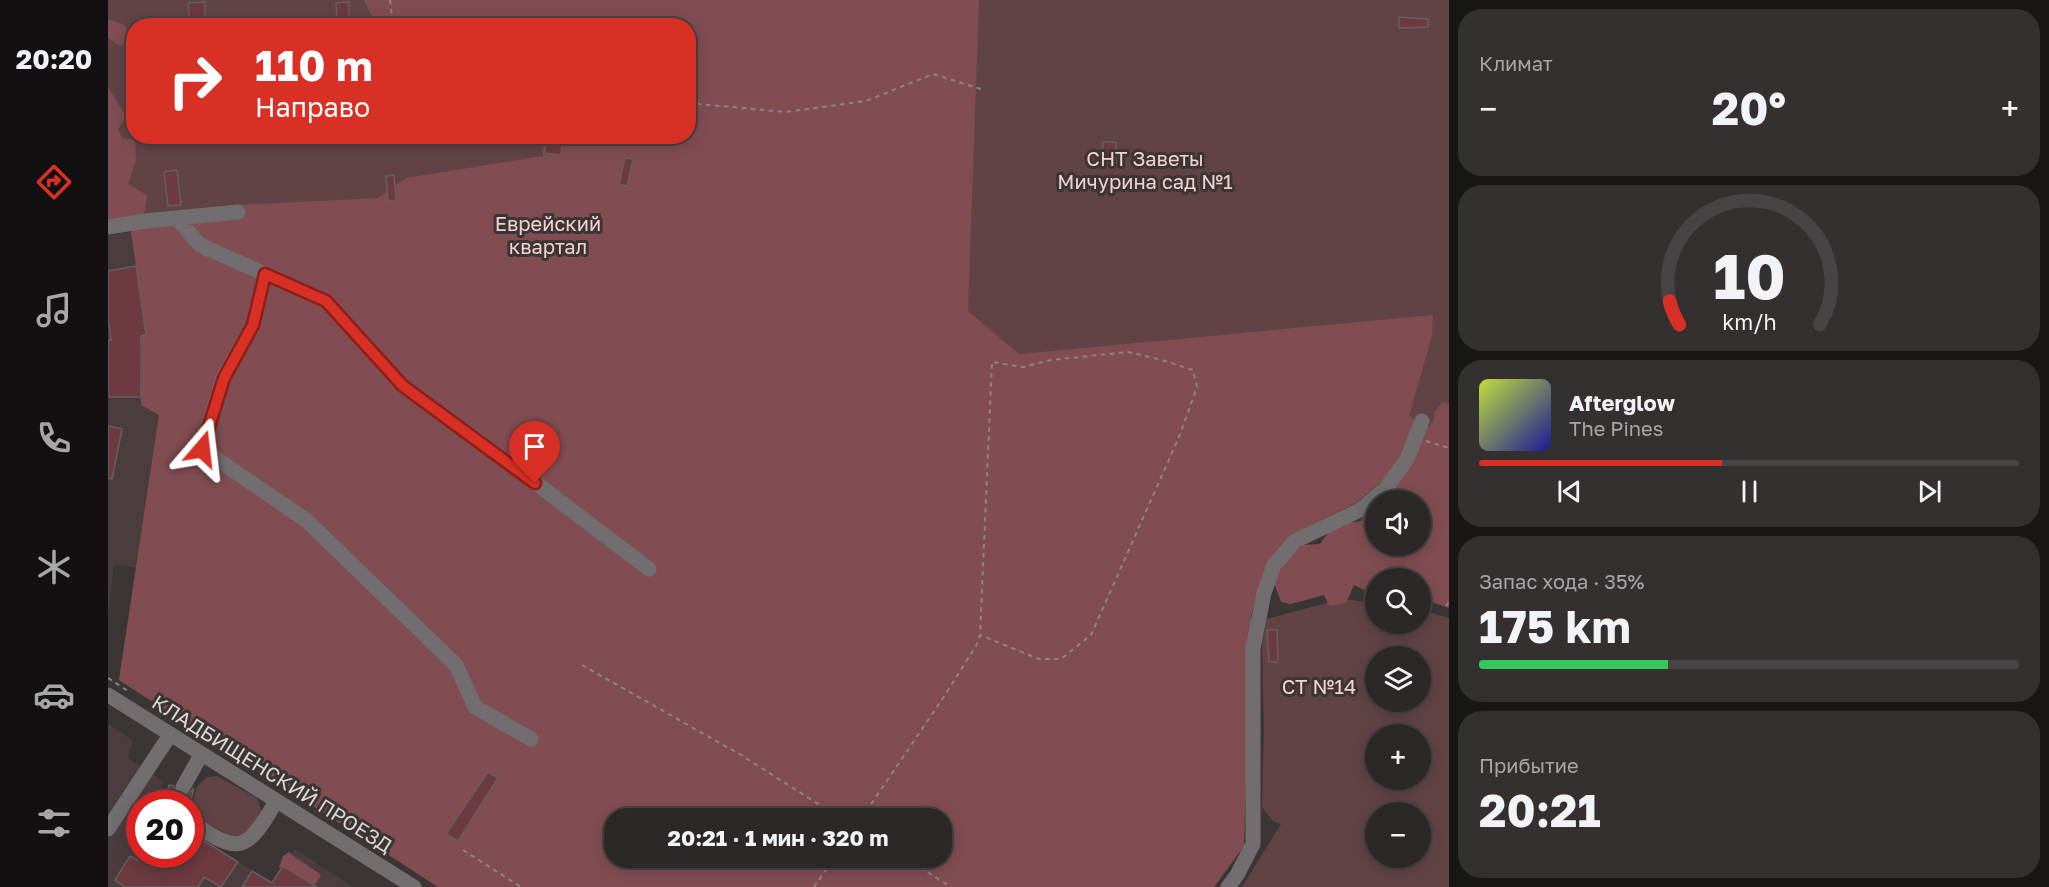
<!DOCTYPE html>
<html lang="ru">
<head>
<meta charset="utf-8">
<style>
  :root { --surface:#2d2828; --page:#353030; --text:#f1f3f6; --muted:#a7a6a8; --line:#484445; --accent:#d93025 }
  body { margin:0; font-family:"Golos Text",sans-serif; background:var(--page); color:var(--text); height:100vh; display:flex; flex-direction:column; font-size:22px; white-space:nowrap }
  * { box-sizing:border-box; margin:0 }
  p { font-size:20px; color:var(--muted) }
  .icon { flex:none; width:33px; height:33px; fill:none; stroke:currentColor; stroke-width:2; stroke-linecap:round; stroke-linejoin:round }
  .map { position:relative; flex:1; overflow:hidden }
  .drawer { display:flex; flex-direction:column; gap:9px; padding:9px; background:#191616; width:600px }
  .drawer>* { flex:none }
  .banner { position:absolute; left:18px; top:18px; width:570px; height:126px; border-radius:24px; box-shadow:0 3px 15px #0003,0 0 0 2px var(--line); background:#d93025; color:#fff; overflow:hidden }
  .tools { position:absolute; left:1257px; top:490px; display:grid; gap:12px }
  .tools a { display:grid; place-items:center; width:66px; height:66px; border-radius:50%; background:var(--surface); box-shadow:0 3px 15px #0003,0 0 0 2px var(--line); font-size:30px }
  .speed { position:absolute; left:18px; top:790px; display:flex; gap:12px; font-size:30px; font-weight:700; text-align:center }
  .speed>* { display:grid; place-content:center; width:78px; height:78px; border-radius:50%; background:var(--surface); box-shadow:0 3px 15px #0003,0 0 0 2px var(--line); line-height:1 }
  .speed .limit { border:9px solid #d22; background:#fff; color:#111 }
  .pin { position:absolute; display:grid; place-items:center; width:51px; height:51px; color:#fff; margin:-62px -26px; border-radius:50% 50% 50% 0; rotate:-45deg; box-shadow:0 0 6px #0007 }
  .pin .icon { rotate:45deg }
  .me { position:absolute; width:66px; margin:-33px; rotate:17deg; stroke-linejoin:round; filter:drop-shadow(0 0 4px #0008) }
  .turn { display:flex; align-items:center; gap:21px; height:126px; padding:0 30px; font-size:27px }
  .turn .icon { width:78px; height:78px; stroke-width:2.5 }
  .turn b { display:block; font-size:42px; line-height:51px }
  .big { font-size:45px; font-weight:700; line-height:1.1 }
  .drawer .widget { flex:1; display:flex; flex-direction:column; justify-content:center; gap:9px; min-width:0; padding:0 21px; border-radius:24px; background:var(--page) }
  .drawer .dial { align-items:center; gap:0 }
  .dial svg { height:156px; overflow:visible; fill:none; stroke:var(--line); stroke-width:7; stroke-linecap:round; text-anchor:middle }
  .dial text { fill:var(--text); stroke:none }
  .song { display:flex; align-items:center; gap:18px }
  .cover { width:72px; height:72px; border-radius:9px; background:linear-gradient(135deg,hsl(70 70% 55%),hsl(240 70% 35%)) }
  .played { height:6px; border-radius:3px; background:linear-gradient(90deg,var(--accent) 45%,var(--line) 45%) }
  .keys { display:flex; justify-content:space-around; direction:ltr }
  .heat { display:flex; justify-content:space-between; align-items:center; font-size:33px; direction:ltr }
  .charge { height:9px; border-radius:4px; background:linear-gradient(90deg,#34c759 35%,var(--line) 0) }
  .trip { position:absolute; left:496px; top:808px; width:348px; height:60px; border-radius:24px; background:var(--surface); box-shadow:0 3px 15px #0003,0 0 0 2px var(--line); font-weight:700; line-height:60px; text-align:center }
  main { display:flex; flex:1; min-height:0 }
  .menu { display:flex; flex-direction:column; width:108px; justify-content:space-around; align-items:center; background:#121010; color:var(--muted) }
  .menu .icon { width:42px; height:42px }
  .menu .active { color:var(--accent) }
  .menu b { font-size:27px; color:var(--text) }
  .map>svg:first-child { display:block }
</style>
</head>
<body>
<main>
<nav class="menu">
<b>20:20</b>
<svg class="icon active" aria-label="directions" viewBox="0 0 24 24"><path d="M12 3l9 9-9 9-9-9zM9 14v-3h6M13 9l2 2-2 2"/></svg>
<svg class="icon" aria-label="music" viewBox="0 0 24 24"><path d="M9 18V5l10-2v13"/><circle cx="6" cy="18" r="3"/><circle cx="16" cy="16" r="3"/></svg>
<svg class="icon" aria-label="phone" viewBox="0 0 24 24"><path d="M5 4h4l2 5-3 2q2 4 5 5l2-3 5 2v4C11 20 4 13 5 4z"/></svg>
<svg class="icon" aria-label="climate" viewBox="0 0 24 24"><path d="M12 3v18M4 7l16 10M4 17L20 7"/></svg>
<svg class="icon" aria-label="car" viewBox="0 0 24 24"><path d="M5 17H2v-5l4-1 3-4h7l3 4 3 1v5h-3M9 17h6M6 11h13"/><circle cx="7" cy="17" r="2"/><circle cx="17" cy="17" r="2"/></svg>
<svg class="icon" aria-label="filters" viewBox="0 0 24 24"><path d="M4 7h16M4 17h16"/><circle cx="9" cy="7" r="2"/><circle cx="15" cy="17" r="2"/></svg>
</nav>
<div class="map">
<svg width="1341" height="887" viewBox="0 0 1341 887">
  <rect width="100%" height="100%" fill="#3c3536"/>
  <!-- built -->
  <path fill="#4b3d3e" d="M23,232L38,335L33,336V405L51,415L28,568L6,564L0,617V235Z
    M0,724L25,740L20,758L56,782L43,804H32L31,822L25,832L31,835L32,855H62L111,887H0Z
    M187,849L245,887H113L130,862L165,883Z"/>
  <!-- green -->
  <path fill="#614346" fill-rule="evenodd" d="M0,0H272L274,25L26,26V136H580L867,0H1341V430L1307,419L1248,503L1183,535L1151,586L1143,616L1136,846L1106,887H330L11,680L51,415L33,405L34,348L33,336L37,335L23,232L29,215L0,217ZM507,819H834V858H507Z
    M1234,599L1267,603L1268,624H1312L1313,610L1341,618V887H1134L1173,824L1165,821L1154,807L1156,730L1154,645L1158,619ZM1268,657H1312V702H1268ZM1268,735H1312V780H1268ZM1268,813H1312V858H1268Z
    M109,776L149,798L154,813L135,837L128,839C113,830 84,820 86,800C88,787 89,786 99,777Z"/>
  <!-- forest -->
  <path fill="#814d52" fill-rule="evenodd" d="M256,0H871L860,311L911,354L1325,315L1324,336L1301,416L1307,419L1294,456L1273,482L1248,503L1183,535L1151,586L1143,616L1136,846L1106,887H330L11,680L51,415L33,405L34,348L33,336L38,334L23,232L28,219L0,222V87L18,116L10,130L14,138L27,140L28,161L20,184L39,195L36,214L129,205L270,198L298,178L435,156L434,137L580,136V26L272,25L263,15ZM507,819H834V858H507Z
    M0,19L17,25L22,39L12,46L0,38Z
    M1335,402L1341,403V608L1323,602L1313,604L1312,579H1268L1267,595L1246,585L1238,603L1221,606L1216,595L1183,604L1173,602L1166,583L1176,562L1194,545L1212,544L1226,525L1253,521L1262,505L1267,502L1268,546H1312V501H1269L1305,464L1308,444L1315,430L1325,422L1327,411Z
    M181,852C191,861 202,866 213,875L206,887L171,867L175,856Z"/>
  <!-- building -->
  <path fill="#6c3a40" stroke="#665f5f" stroke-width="1.5" d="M97,2V18H81L80,3Z
    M241,2V19H229L228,3Z
    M1291,17L1320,19V27L1291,28Z
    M438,137L454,138L453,155L437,153Z
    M995,142H1008V163H995Z
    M517,158L525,159L519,186L511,184Z
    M69,170L73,205L60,206L56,172Z
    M286,175L288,200L280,201L278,176Z
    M28,266L38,335L33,336V397H0V340H3L0,319V271Z
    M0,426L14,429L4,479L0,478Z
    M1159,630H1169L1170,662H1161Z
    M380,772L390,778L350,841L338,834Z
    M61,785L66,786L67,792L75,797L80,795L86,788L82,804H55Z
    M82,832L130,862L113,887L96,877L90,887H17L7,880L22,856L29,860L33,855H82Z
    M175,866L209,887H134L144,871L164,883Z"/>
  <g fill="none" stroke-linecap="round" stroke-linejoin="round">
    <!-- minor-tunnel -->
    <path stroke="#544d4e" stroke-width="15" stroke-dasharray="15 8" stroke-linecap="butt" d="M75,787V804"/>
    <!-- path -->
    <path stroke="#8b8586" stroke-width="2" stroke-dasharray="4.5 4.5" stroke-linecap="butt" d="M282,0L285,26
      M580,103L678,112L758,101L825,74L876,90
      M1318,441L1341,448
      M1338,606L1341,602
      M474,665L633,755L734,819
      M0,678L20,691
      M753,819L835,698L868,646L872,635L884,362L915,367L943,360L1020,352L1054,360L1085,370L1089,387L1071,437L983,635L953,659H931L872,635
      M355,850L413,887
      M797,858L843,887
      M706,887L726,858"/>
    <!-- minor -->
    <path stroke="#726e6f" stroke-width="15" d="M68,218C80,227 85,243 99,249
      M0,227L38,221L130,212
      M92,245L157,274L145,325L115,378L94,449L198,520L348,665L367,707L423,739
      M148,270L218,301L295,386L408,468L541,569
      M0,695L306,887
      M75,787L93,755
      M82,818C93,829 120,850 136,842C149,836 161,813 168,801
      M0,829L62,735
      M1120,887L1129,875L1145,844V648L1156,593L1166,565L1187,541L1252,510L1278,488L1299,459L1314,421"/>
  </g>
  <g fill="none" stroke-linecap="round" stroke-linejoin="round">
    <!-- route casing -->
    <g stroke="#8d1f18" stroke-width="15">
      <path id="route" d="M94,449L116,378L145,325L157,274L218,301L295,386L427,483"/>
    </g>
    <!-- route -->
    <use href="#route" stroke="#d93025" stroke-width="10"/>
  </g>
  <g text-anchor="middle" stroke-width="6" stroke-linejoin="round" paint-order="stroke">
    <!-- park labels -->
    <g font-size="20" fill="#f5d1d4" stroke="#3c3536">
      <text x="1037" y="166">СНТ Заветы<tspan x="1037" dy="23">Мичурина сад №1</tspan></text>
      <text x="440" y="231">Еврейский<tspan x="440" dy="23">квартал</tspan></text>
      <text x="1211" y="694">СТ №14</text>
    </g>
    <!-- street labels -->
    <g font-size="20" fill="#ddd8d8" stroke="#3c3536">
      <text transform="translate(164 774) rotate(32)" y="7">КЛАДБИЩЕНСКИЙ ПРОЕЗД</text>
    </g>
  </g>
</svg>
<div class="tools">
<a><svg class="icon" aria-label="sound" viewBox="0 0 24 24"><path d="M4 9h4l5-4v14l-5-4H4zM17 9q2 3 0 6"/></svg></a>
<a><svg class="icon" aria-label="search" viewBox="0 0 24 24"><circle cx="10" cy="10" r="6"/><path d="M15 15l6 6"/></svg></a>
<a><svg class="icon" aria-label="layers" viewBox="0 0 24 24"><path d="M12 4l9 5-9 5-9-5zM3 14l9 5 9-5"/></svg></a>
<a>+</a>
<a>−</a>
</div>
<div class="speed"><div class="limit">20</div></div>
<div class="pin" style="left:427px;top:483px;background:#d93025"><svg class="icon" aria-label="arrive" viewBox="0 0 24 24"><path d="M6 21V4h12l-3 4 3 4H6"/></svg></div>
<svg class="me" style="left:94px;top:449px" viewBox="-20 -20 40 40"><path d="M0-17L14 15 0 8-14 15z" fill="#d93025" stroke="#fff" stroke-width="4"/></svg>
<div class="trip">20:21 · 1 мин · 320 m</div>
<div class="banner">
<div class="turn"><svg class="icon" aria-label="right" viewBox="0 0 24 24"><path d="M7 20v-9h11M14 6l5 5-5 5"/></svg><div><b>110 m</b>Направо</div></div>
</div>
</div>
<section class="drawer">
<div class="widget"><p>Климат</p>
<div class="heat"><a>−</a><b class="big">20°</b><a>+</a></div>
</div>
<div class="widget dial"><svg viewBox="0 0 100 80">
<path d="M14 69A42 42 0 1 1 86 69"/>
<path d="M14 69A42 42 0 0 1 9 57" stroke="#d93025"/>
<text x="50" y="56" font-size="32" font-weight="700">10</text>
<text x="50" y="72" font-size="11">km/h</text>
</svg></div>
<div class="widget">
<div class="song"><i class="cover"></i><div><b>Afterglow</b><p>The Pines</p></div></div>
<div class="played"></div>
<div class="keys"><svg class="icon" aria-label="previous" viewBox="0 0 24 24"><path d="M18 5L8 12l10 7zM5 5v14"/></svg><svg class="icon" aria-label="pause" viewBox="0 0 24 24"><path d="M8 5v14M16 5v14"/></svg><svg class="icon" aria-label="next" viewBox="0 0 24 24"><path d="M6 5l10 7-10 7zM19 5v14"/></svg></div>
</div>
<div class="widget"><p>Запас хода · 35%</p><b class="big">175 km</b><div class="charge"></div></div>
<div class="widget"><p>Прибытие</p><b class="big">20:21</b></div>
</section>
</main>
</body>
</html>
